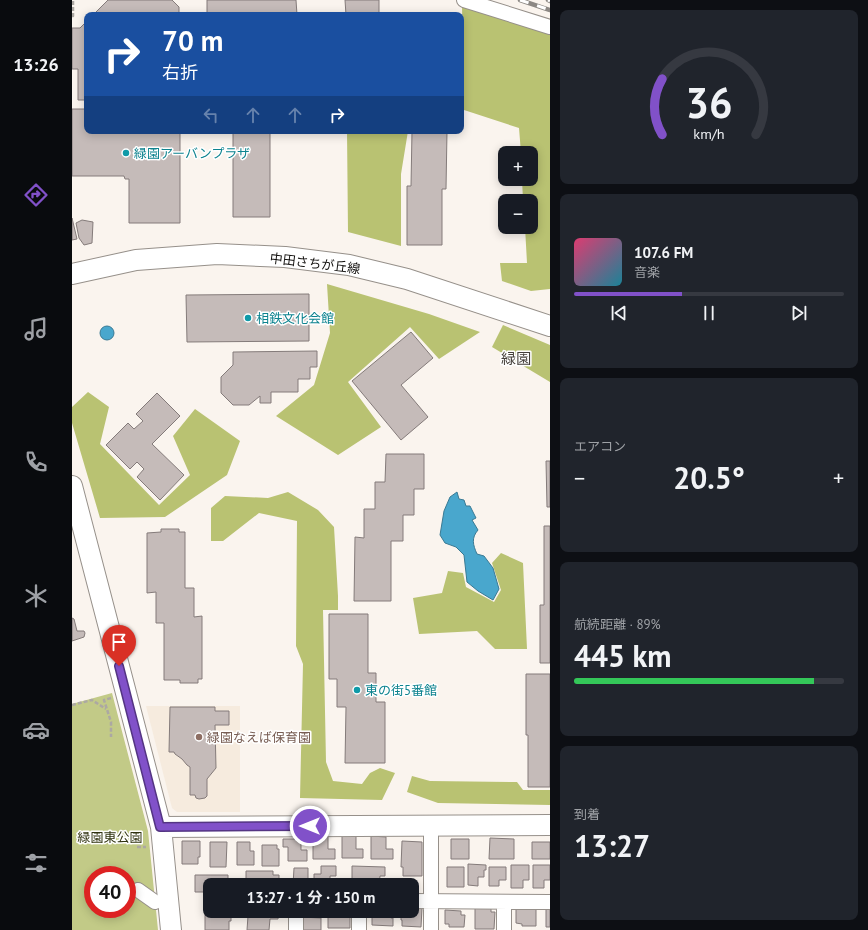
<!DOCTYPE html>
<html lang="ja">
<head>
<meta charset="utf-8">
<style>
  :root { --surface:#171b24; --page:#20242c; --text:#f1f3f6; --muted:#9ea1a6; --line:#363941; --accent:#8151c9 }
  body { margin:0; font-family:"PT Sans","Noto Sans JP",sans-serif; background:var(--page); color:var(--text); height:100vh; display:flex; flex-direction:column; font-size:15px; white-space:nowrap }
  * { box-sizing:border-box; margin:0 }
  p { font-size:13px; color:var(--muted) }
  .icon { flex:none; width:22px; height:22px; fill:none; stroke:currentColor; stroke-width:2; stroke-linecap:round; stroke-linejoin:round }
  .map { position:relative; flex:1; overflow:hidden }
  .drawer { display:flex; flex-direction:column; gap:10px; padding:10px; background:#0d0f14; width:318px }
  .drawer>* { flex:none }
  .top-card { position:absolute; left:12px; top:12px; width:380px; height:122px; border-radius:8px; box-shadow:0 2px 10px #0003; background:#1a4fa0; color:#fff; overflow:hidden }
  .fabs { position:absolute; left:426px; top:146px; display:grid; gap:8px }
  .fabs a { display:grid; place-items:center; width:40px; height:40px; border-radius:8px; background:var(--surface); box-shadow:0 2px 10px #0003; font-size:20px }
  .speed { position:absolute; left:12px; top:866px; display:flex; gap:8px; font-size:20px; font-weight:700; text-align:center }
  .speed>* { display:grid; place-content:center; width:52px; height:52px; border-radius:50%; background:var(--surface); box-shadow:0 2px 10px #0003; line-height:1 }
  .speed .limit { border:6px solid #d22; background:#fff; color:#111 }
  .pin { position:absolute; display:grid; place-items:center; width:34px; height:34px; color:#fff; margin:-41px -17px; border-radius:50% 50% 50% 0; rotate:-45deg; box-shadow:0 0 4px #0007 }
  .pin .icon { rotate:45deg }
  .me { position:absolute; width:44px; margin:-22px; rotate:270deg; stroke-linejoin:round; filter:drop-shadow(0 0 3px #0008) }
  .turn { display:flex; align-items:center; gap:14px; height:84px; padding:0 12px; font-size:18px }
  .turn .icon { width:52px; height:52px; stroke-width:2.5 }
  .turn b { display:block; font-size:28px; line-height:34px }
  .lanes { display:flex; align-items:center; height:38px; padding:0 12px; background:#0003; justify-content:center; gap:20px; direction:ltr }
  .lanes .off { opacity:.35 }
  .big { font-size:30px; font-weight:700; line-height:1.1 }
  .drawer .widget { flex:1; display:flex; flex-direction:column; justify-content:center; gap:6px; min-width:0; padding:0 14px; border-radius:8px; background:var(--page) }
  .drawer .dial { align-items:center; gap:0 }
  .dial svg { height:104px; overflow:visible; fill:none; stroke:var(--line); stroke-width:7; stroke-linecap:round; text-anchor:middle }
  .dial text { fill:var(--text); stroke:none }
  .song { display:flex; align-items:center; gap:12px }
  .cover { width:48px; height:48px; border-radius:6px; background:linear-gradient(135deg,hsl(340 70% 55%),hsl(190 70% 35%)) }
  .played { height:4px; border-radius:2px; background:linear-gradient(90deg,var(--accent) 40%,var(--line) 40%) }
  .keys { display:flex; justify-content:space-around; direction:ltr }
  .heat { display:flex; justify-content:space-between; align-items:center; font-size:22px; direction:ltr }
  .charge { height:6px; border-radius:3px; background:linear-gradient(90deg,#34c759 89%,var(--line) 0) }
  .trip { position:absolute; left:131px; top:878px; width:216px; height:40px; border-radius:8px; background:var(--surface); box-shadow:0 2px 10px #0003; font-weight:700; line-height:40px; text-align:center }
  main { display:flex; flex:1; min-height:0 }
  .dock { display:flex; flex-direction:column; width:72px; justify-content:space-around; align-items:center; background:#090b0e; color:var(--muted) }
  .dock .icon { width:28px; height:28px }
  .dock .active { color:var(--accent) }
  .dock b { font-size:18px; color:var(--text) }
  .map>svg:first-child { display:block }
</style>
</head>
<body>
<main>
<nav class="dock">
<b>13:26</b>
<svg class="icon active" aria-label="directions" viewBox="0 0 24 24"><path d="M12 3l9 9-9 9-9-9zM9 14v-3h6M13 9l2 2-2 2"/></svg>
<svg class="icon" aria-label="music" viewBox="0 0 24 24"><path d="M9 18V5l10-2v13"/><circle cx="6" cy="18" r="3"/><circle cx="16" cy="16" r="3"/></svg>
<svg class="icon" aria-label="phone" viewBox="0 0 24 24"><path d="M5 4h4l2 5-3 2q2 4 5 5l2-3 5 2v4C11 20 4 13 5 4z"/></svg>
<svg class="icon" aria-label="climate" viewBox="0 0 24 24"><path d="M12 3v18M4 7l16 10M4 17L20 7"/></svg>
<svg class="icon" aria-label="car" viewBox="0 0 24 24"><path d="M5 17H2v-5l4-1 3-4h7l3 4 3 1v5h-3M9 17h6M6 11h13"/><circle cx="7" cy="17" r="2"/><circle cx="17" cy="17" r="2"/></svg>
<svg class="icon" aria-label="filters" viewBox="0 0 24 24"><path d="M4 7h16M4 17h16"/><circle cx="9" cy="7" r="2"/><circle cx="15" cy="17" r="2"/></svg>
</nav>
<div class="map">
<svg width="478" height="930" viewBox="0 0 478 930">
  <rect width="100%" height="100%" fill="#faf4ee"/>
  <!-- built -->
  <path fill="#f6ebde" d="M74,706H168V812H105L100,808Z"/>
  <!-- green -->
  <path fill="#c2ca87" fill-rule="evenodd" d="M40,693L76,831L86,930H0V704ZM21,875H55V909H21Z"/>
  <!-- forest -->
  <path fill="#b9c272" d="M390,5L478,34V289L459,291L430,281L428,263H455L453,227H459V201H451L450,179H459V153H449L447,128L392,110Z
    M275,131H336L329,174V246L276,232Z
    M255,284L357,314L408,332L367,359L338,327L276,382L309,427L266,455L204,416L242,385L258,333Z
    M431,325L478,345V382L420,347Z
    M16,392L37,407L28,444L87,505L118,475L101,436L123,409L168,441L155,475L93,517L28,518L0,423V407Z
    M216,492L246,510L262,527L266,596V610H251L254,762L261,781L290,784L298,773L308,768L323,773L310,800L228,798L231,664L224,646L225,521L187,513L151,541H139V508L153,496L196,498Z
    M429,553L451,563L455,649H423L405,631L347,634L341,598L370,593L376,571L391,573L394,587L422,602L429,590L420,563Z
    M340,776L358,781L445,782L451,790H478V805L366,803L335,792Z"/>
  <!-- water -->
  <path fill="#49a7cd" stroke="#397a94" d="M28 333a7 7 0 1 1 14 0a7 7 0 1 1-14 0Z
    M385,492L387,499L392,500L394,506H398L404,518L400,520L406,530C399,538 401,545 405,554L412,556L421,568L427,589L421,600L406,591L395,582L392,555L384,547L373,543L368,535L372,511L378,497Z"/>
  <!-- building -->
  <path fill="#c5bbb9" stroke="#847b7a" d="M36,0H100L107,7V15H21Z
    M135,0H224L225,15H135Z
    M273,0H307V15H274Z
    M15,21V100H6V69H0V28H8Z
    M0,109H15V131H108V223H57V179H53L52,176H0Z
    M161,131H198V217H161Z
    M340,131H375L374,189H370V245H335V186H339Z
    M0,218L5,239L0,240Z
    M10,220L21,222L20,243L12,245L7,238L4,223Z
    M237,294V341L115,342L114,295Z
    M339,332L361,358L329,385L356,417L329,440L280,381Z
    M245,351V367H238V379H226V392H199V403H188V396L177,405H161L149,393V377L161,365V352Z
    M85,393L108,416L80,444L112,475L88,500L65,477L72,469L65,462L58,469L34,445L56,423L62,429L71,421L64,414Z
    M314,454H352V489H342V515H331V541H319V601H282L283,537L292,538V509H303V482H313Z
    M474,461H478V507H475Z
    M472,526H478V663H468V605H472Z
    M89,529H107V532H113V588H122V617L130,616V679H126V683H108V680H92V623H84V592L75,593V533L89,532Z
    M257,614H296V673H304V702H313V763H273L274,707H265V679H257Z
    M0,618L2,619L5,631H12L13,633L12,637L0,641Z
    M454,674H478V787H456V735H454Z
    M98,707H143V711H157V725H143L144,768L135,779V796L133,798L127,799L124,798L123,795H118V767L115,765L110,759L103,754L102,752H97Z
    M241,836H256V849H263V859H241Z
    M270,836H284V849H291V858H270Z
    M299,836L314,837V849H321V859H299Z
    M418,838L442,839V859H417Z
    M211,839H229V850H235V861H216V847H211Z
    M379,839H397V859H379Z
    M110,841H128V857H126V864H110Z
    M330,841L350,842V876H331V867H329Z
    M138,842H155L154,867H138Z
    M165,842H178V851H182V865H165Z
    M460,842H478V859H460Z
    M190,845H205V849H207V866H190Z
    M396,864L414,865V870H412V877H406V886L396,885Z
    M439,865H457V880H451V888H439Z
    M461,865H478V880H472V888H461Z
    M249,866H264V876H258V885H242V874H249Z
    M280,866L313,867V876H308L307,885H280Z
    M375,867H392V887H375Z
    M417,867H434V880H427V886H417Z
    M222,868H236V885H221Z
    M174,871H201V875H207V885H184V879H174Z
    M123,875H156V885H138V892H123Z
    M133,904L138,905V911H157V912H159V921H157V930H133Z
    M403,906H419V912H423L422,929H403Z
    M444,907H464V926H450V924L444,923Z
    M340,908H350L349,927L330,926V920H329V911H340Z
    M474,908H478V927H474Z
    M373,910L389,911V915H393L392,927H377V924H373Z
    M170,911H207L206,919H198L197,930H175L176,916H170Z
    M300,911H319V918H321V926L300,925Z
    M256,916H278V928H256Z
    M229,917L249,918V930H229Z"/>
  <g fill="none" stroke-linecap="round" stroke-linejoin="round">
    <!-- street casing -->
    <g stroke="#96908a" stroke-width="16">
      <path id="street" d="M392,0L478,27
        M359,826V930
        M66,890L83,902
        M340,901L478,902
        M287,911V930
        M224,930V911
        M432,930V902"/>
    </g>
    <!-- secondary casing -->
    <g stroke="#96908a" stroke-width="22">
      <path id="secondary" d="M0,274L64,260L145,254L213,257L277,265L335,279L478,326
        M0,486L89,827L99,930
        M89,827L478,825"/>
    </g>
    <!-- path -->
    <path stroke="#aca8a3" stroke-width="2.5" stroke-dasharray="4 2" stroke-linecap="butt" d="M0,16H1V0
      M39,698L32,700L39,722V737
      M0,705L20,700L34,709
      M65,847H74"/>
    <!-- street -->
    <use href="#street" stroke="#fff" stroke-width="14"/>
    <!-- secondary -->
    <use href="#secondary" stroke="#fff" stroke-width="20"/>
    <!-- rail casing -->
    <g stroke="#8c8884" stroke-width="4.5">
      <path id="rail" d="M448,0L478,10
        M476,0L478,1"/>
    </g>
    <!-- rail -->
    <use href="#rail" stroke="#fff" stroke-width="3" stroke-dasharray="9" stroke-linecap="butt"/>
  </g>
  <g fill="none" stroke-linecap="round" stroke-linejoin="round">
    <!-- route casing -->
    <g stroke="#543583" stroke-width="10">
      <path id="route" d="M47,666L88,827L238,826"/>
    </g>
    <!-- route -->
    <use href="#route" stroke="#8151c9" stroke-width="7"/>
  </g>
  <!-- markers -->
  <g fill="#0f9aa8" stroke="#fff" stroke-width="1.5">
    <circle cx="54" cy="153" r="4"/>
    <circle cx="176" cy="318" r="4"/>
    <circle cx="285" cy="690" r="4"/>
  </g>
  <circle fill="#8d6e63" stroke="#fff" stroke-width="1.5" cx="127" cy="737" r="4"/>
  <g text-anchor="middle" stroke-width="3" stroke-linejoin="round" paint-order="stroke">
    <!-- culture labels -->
    <g font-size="13" fill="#0d838f" stroke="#fff" text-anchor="start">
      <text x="62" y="158">緑園アーバンプラザ</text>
      <text x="184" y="323">相鉄文化会館</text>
      <text x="293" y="695">東の街5番館</text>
    </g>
    <!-- street labels -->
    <g font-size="13" fill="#141210" stroke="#fff">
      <text transform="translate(243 263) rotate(7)" y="5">中田さちが丘線</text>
    </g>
    <!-- education labels -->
    <g font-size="13" fill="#785e54" stroke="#fff" text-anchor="start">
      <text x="135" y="742">緑園なえば保育園</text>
    </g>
    <!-- park labels -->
    <g font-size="13" fill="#303310" stroke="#fff">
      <text x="38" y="842">緑園東公園</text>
    </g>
    <!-- quarter labels -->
    <g font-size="15" fill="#45403b" stroke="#fff">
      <text x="444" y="364">緑園</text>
    </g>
  </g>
</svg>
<div class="fabs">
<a>+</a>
<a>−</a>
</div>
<div class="speed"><div class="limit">40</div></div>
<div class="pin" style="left:47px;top:666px;background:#d93025"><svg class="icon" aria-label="arrive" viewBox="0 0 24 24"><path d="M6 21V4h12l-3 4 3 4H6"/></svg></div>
<svg class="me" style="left:238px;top:826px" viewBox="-20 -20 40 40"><circle r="17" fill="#8151c9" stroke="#fff" stroke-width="3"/><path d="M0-11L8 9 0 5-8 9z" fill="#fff"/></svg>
<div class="trip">13:27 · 1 分 · 150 m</div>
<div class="top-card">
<div class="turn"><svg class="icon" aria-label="right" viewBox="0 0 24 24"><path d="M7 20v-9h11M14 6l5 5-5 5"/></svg><div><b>70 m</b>右折</div></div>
<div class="lanes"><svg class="icon off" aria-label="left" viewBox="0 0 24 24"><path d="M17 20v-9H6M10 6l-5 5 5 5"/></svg><svg class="icon off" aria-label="ahead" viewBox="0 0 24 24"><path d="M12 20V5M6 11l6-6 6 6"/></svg><svg class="icon off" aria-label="ahead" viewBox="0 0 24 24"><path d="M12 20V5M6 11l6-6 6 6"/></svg><svg class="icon" aria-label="right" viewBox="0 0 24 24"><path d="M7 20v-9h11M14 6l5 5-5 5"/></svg></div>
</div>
</div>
<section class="drawer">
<div class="widget dial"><svg viewBox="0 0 100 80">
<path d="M14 69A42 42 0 1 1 86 69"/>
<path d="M14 69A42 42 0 0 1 14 26" stroke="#8151c9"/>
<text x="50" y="56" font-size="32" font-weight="700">36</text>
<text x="50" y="72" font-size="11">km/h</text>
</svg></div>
<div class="widget">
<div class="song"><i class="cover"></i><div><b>107.6 FM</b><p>音楽</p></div></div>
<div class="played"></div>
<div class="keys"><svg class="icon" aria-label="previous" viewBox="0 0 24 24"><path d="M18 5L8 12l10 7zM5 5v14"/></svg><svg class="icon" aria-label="pause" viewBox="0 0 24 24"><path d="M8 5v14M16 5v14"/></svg><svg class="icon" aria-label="next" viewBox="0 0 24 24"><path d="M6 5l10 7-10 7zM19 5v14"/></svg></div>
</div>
<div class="widget"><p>エアコン</p>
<div class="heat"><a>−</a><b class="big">20.5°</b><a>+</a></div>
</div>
<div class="widget"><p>航続距離 · 89%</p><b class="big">445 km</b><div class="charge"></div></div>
<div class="widget"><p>到着</p><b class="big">13:27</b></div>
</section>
</main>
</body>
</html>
